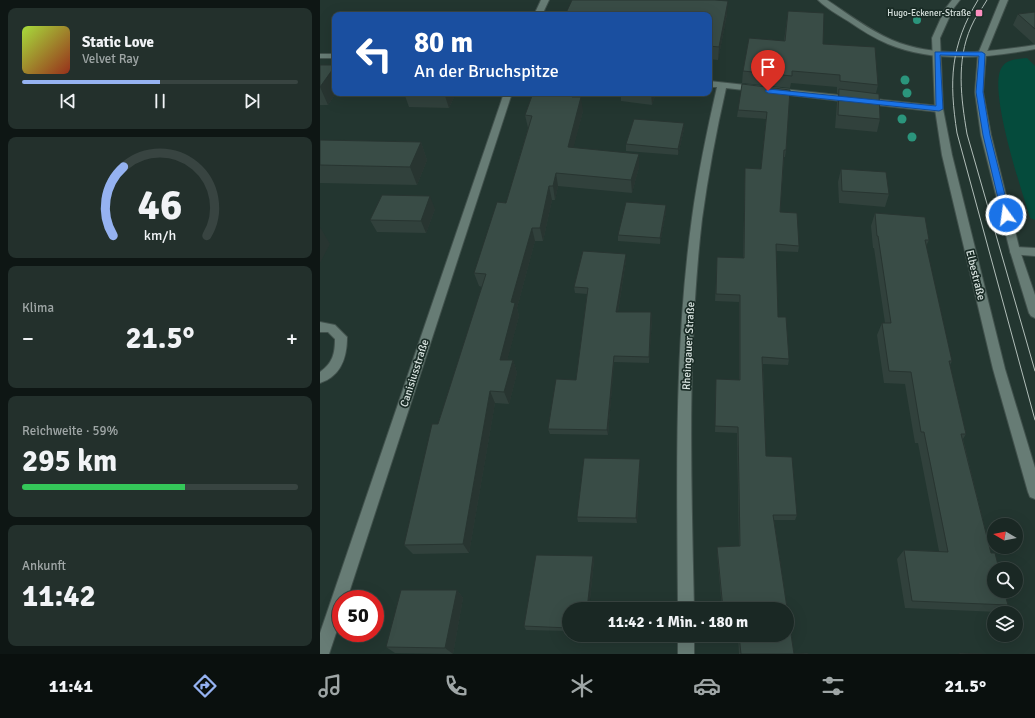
<!DOCTYPE html>
<html lang="de">
<head>
<meta charset="utf-8">
<style>
  :root { --surface:#1a2824; --page:#23302c; --text:#f1f3f6; --muted:#9fa6a6; --line:#384441; --accent:#95b2f1 }
  body { margin:0; font-family:Signika,sans-serif; background:var(--page); color:var(--text); height:100vh; display:flex; flex-direction:column; font-size:15px; white-space:nowrap }
  * { box-sizing:border-box; margin:0 }
  p { font-size:13px; color:var(--muted) }
  .icon { flex:none; width:22px; height:22px; fill:none; stroke:currentColor; stroke-width:2; stroke-linecap:round; stroke-linejoin:round }
  .map { position:relative; flex:1; overflow:hidden }
  .drawer { display:flex; flex-direction:column; gap:8px; padding:8px; background:#0e1614; width:320px }
  .drawer>* { flex:none }
  .top-card { position:absolute; left:12px; top:12px; width:380px; height:84px; border-radius:8px; box-shadow:0 4px 16px #0002,0 0 0 1px var(--line); background:#1a4fa0; color:#fff; overflow:hidden }
  .needle { width:26px; rotate:280deg }
  .tools { position:absolute; left:667px; top:518px; display:grid; gap:8px }
  .tools a { display:grid; place-items:center; width:36px; height:36px; border-radius:50%; background:var(--surface); box-shadow:0 4px 16px #0002,0 0 0 1px var(--line); font-size:20px }
  .speed { position:absolute; left:12px; top:590px; display:flex; gap:8px; font-size:20px; font-weight:700; text-align:center }
  .speed>* { display:grid; place-content:center; width:52px; height:52px; border-radius:50%; background:var(--surface); box-shadow:0 4px 16px #0002,0 0 0 1px var(--line); line-height:1 }
  .speed .limit { border:6px solid #d22; background:#fff; color:#111 }
  .pin { position:absolute; display:grid; place-items:center; width:34px; height:34px; color:#fff; margin:-41px -17px; border-radius:50% 50% 50% 0; rotate:-45deg; box-shadow:0 0 4px #0007 }
  .pin .icon { rotate:45deg }
  .me { position:absolute; width:44px; margin:-22px; rotate:346deg; stroke-linejoin:round; filter:drop-shadow(0 0 3px #0008) }
  .turn { display:flex; align-items:center; gap:14px; height:84px; padding:0 16px; font-size:18px }
  .turn .icon { width:52px; height:52px; stroke-width:2.5 }
  .turn b { display:block; font-size:28px; line-height:34px }
  .big { font-size:30px; font-weight:700; line-height:1.1 }
  .drawer .widget { flex:1; display:flex; flex-direction:column; justify-content:center; gap:6px; min-width:0; padding:0 14px; border-radius:8px; background:var(--page) }
  .drawer .dial { align-items:center; gap:0 }
  .dial svg { height:104px; overflow:visible; fill:none; stroke:var(--line); stroke-width:7; stroke-linecap:round; text-anchor:middle }
  .dial text { fill:var(--text); stroke:none }
  .song { display:flex; align-items:center; gap:12px }
  .cover { width:48px; height:48px; border-radius:6px; background:linear-gradient(135deg,hsl(80 70% 55%),hsl(10 70% 35%)) }
  .played { height:4px; border-radius:2px; background:linear-gradient(90deg,var(--accent) 50%,var(--line) 50%) }
  .keys { display:flex; justify-content:space-around; direction:ltr }
  .heat { display:flex; justify-content:space-between; align-items:center; font-size:22px; direction:ltr }
  .charge { height:6px; border-radius:3px; background:linear-gradient(90deg,#34c759 59%,var(--line) 0) }
  .trip { position:absolute; left:242px; top:602px; width:232px; height:40px; border-radius:20px; background:var(--surface); box-shadow:0 4px 16px #0002,0 0 0 1px var(--line); font-weight:700; line-height:40px; text-align:center }
  .tabs { display:flex; height:64px; justify-content:space-around; align-items:center; background:#0a100e; color:var(--muted) }
  .tabs .icon { width:28px; height:28px }
  .tabs .selected { color:var(--accent) }
  .tabs b { font-size:18px; color:var(--text) }
  main { display:flex; flex:1; min-height:0 }
  .map>svg:first-child { display:block }
</style>
</head>
<body>
<main>
<section class="drawer">
<div class="widget">
<div class="song"><i class="cover"></i><div><b>Static Love</b><p>Velvet Ray</p></div></div>
<div class="played"></div>
<div class="keys"><svg class="icon" aria-label="previous" viewBox="0 0 24 24"><path d="M18 5L8 12l10 7zM5 5v14"/></svg><svg class="icon" aria-label="pause" viewBox="0 0 24 24"><path d="M8 5v14M16 5v14"/></svg><svg class="icon" aria-label="next" viewBox="0 0 24 24"><path d="M6 5l10 7-10 7zM19 5v14"/></svg></div>
</div>
<div class="widget dial"><svg viewBox="0 0 100 80">
<path d="M14 69A42 42 0 1 1 86 69"/>
<path d="M14 69A42 42 0 0 1 22 16" stroke="#95b2f1"/>
<text x="50" y="56" font-size="32" font-weight="700">46</text>
<text x="50" y="72" font-size="11">km/h</text>
</svg></div>
<div class="widget"><p>Klima</p>
<div class="heat"><a>−</a><b class="big">21.5°</b><a>+</a></div>
</div>
<div class="widget"><p>Reichweite · 59%</p><b class="big">295 km</b><div class="charge"></div></div>
<div class="widget"><p>Ankunft</p><b class="big">11:42</b></div>
</section>
<div class="map">
<svg width="715" height="654" viewBox="0 0 715 654">
  <rect width="100%" height="100%" fill="#233630"/>
  <!-- green -->
  <path fill="#054b3c" d="M707,58L715,66V220L710,218C702,191 667,88 682,67C687,59 698,59 707,58Z"/>
  <g fill="none" stroke-linecap="round" stroke-linejoin="round">
    <!-- street casing -->
    <g stroke="#41514c" stroke-width="2">
      <path id="street" d="M221,0H229L222,15H214Z
        M498,0H507C528,14 549,30 572,40C617,59 669,52 715,45V49C667,58 614,63 568,44C554,38 541,30 528,21C518,15 506,8 498,0Z
        M0,54H15V58H0Z
        M389,81L619,106L623,109L619,112L406,88C396,132 388,175 382,219C367,349 371,479 374,609H358C357,479 354,348 372,218C378,174 387,131 397,87H389Z
        M184,93H192L27,599H21V618L9,654H0V633Z
        M695,247L715,248V256L691,254L690,251L691,248Z
        M0,322L15,325L27,337C27,358 21,376 0,383V372C13,363 15,353 15,339L8,332H0Z
        M358,635H374V654H358Z"/>
    </g>
    <!-- secondary casing -->
    <g stroke="#41514c" stroke-width="2">
      <path id="secondary" d="M632,0H640L633,9L620,38L623,109L632,155L685,369L715,468V499L710,497L708,492L673,369L622,155L615,109L612,38L625,9Z
        M680,0H688L666,54L663,92L671,135L700,251L715,295V318L711,316L709,313L690,251L661,135L655,92L658,54Z"/>
    </g>
    <!-- street -->
    <use href="#street" fill="#677c75" fill-rule="evenodd"/>
    <!-- secondary -->
    <use href="#secondary" fill="#677c75" fill-rule="evenodd"/>
    <!-- tram -->
    <path stroke="#b1beb9" stroke-width="1" d="M658,0C630,46 629,81 637,133L715,420
      M667,0C662,9 655,17 651,27C636,61 641,98 647,134L715,371"/>
  </g>
  <!-- trees -->
  <g fill="#2b957c">
    <circle cx="597" cy="20" r="4"/>
    <circle cx="585" cy="80" r="4.5"/>
    <circle cx="587" cy="93" r="4.5"/>
    <circle cx="582" cy="119" r="4.5"/>
    <circle cx="592" cy="137" r="4.5"/>
  </g>
  <!-- wall -->
  <path fill="#31413c" d="M468,11L503,44L558,85L556,93L560,119L557,132L515,128L517,102L518,94L517,93V87L471,83L470,88L422,83L423,71L464,41Z
    M715,12V44H714L693,25L698,14Z
    M407,14L398,60L389,59V15Z
    M0,65L15,93H16L8,105H0Z
    M470,90L466,150L465,157H464L460,212L479,246L478,252L456,251L458,317L469,359L468,365L443,364L446,456L477,515L475,520H454L474,654H488H419L418,635H467V609H402L397,552V547L419,546L417,433L395,432L396,386V379L419,380V302L395,301L397,264L423,258L425,175V168L441,169L446,119L417,117L418,110Z
    M84,93H136L129,108L89,107Z
    M301,93H336L332,105L301,101Z
    M257,97L263,111L253,148L319,167L312,193L238,186L235,200H232L223,241H215L197,308L199,316L187,360H193L197,373L189,404L175,403L149,553L93,554L84,545L118,424L162,287L159,286L154,273L186,203L208,128L205,115Z
    M364,123V129L358,155L306,151V144Z
    M0,140L101,142L107,160L97,185L0,183Z
    M521,169L569,194L565,207L519,203L518,182Z
    M115,209L106,233L57,232L50,220Z
    M346,211L340,244L298,241V235Z
    M555,213L609,240L606,246L632,361L630,365L646,434L643,439L671,553L688,605L678,612L585,608L577,559L584,550L619,551L598,443H595L585,384L564,383L557,335L562,323H565L554,248H553L551,226Z
    M306,260L298,312H331L332,319L329,363L294,362L288,435L230,434L228,429L256,380L267,294L255,293L254,287Z
    M320,459V464L317,523L258,522L257,517Z
    M273,556L274,561L269,609H249V631L206,630L204,626Z
    M137,590L143,598L133,654L75,653L66,647Z"/>
  <!-- shaded-wall -->
  <path fill="#283531" d="M408,1L407,14L398,60L399,47Z
    M15,66V93H16L8,105L0,87Z
    M124,93H136L129,108Z
    M253,93H258L254,110L252,97Z
    M331,93H336L332,105Z
    M261,97L263,111L250,161L248,147Z
    M364,123V129L358,155V149Z
    M101,142L107,160L97,185L90,167Z
    M319,154V167L312,193L311,180Z
    M236,173L238,186L235,200L233,186Z
    M229,186L232,200L223,241L220,228Z
    M110,196L115,209L106,233L101,221Z
    M346,205V211L340,244V238Z
    M0,227L10,244L0,263Z
    M212,228L215,241L197,308L199,316L184,372L180,360L191,302Z
    M306,254V260L297,318L296,312Z
    M331,312L332,319L329,363V357Z
    M294,356V362L288,435L287,430Z
    M193,360L197,373L189,404L184,392Z
    M170,391L175,403L149,553L143,544Z
    M320,459V464L317,523L316,518Z
    M273,556L274,561L269,609H267Z
    M137,590L143,598L133,654L125,648Z"/>
  <!-- building -->
  <path fill="#394c46" stroke="#283531" d="M252,0H395L408,1L399,47L389,46V15H245Z
    M468,11L504,13L503,44L555,47L558,85L520,81V75L472,71V76L423,71L429,38L465,41Z
    M715,12V29L698,14Z
    M0,65H15V66L0,87Z
    M422,84L470,90L466,150H464L460,212L477,213L479,246L456,244L458,317H466L469,359L442,357L446,456L472,457L477,515H453L474,654L488,653V654H421L419,635H467V609H403L397,547L420,546L418,427L395,426L396,379L420,380V295L396,294L397,257L424,258L425,168L441,169L447,112L418,110Z
    M519,89L559,94L560,119L518,115Z
    M213,93H253L252,97H261L248,147L319,154L311,180L236,173L233,186H229L220,228H212L191,302L195,303L180,360H193L184,392L170,391L143,544L84,545L112,424H118L166,274L154,273L177,202L186,203L212,116L205,115Z
    M314,119L364,123L358,149L306,144Z
    M0,140L101,142L90,167L0,165Z
    M521,169L566,172L569,194L522,191Z
    M62,195L110,196L101,221L50,220Z
    M306,202L346,205L340,238L298,235Z
    M555,213L605,217L609,240H605L632,361H629L646,434H641L671,553H675L679,569H674V591H684L688,605L592,601L584,550L628,552L604,432H601L591,372L569,371L562,323H571L558,236H557Z
    M263,251L306,254L296,312H331L329,357L294,356L287,430L228,429L236,379L256,380L268,288L254,287Z
    M264,458L320,459L316,518L257,517Z
    M216,555L273,556L267,609H249V628L204,626Z
    M81,590H137L125,648L66,647Z
    M639,653L662,654H639Z"/>
  <!-- route -->
  <path fill="#1a73e8" stroke="#114b97" d="M615,52H662L665,54L663,92L670,135L690,215L689,217H684L682,215L663,135L656,92L659,56L620,55L623,109L619,111L448,93L445,91L448,89L616,106Z"/>
  <!-- markers -->
  <rect fill="#fd8ebf" stroke="#1a2c26" stroke-width="1.5" x="655" y="9" width="8" height="8" rx="2"/>
  <g text-anchor="middle" stroke-width="3.5" stroke-linejoin="round" paint-order="stroke">
    <!-- far-poi labels -->
    <g font-size="9" fill="#d9e4e0" stroke="#1a2c26" text-anchor="end">
      <text x="651" y="16">Hugo-Eckener-Straße</text>
    </g>
    <!-- street labels -->
    <g font-size="11" fill="#d9e4e0" stroke="#1a2c26">
      <text transform="translate(656 275) rotate(76)" y="4">Elbestraße</text>
      <text transform="translate(368 346) rotate(-87)" y="4">Rheingauer Straße</text>
      <text transform="translate(94 373) rotate(-72)" y="4">Canisiusstraße</text>
    </g>
  </g>
</svg>
<div class="tools">
<a><svg class="needle" viewBox="-14 -14 28 28"><path d="M0-13l5 13h-10z" fill="#e53935"/><path d="M0 13l5-13h-10z" fill="#9fa6a6"/></svg></a>
<a><svg class="icon" aria-label="search" viewBox="0 0 24 24"><circle cx="10" cy="10" r="6"/><path d="M15 15l6 6"/></svg></a>
<a><svg class="icon" aria-label="layers" viewBox="0 0 24 24"><path d="M12 4l9 5-9 5-9-5zM3 14l9 5 9-5"/></svg></a>
</div>
<div class="speed"><div class="limit">50</div></div>
<div class="pin" style="left:448px;top:91px;background:#d93025"><svg class="icon" aria-label="arrive" viewBox="0 0 24 24"><path d="M6 21V4h12l-3 4 3 4H6"/></svg></div>
<svg class="me" style="left:686px;top:215px" viewBox="-20 -20 40 40"><circle r="17" fill="#1a73e8" stroke="#fff" stroke-width="3"/><path d="M0-11L8 9 0 5-8 9z" fill="#fff"/></svg>
<div class="trip">11:42 · 1 Min. · 180 m</div>
<div class="top-card">
<div class="turn"><svg class="icon" aria-label="left" viewBox="0 0 24 24"><path d="M17 20v-9H6M10 6l-5 5 5 5"/></svg><div><b>80 m</b>An der Bruchspitze</div></div>
</div>
</div>
</main>
<nav class="tabs">
<b>11:41</b>
<svg class="icon selected" aria-label="directions" viewBox="0 0 24 24"><path d="M12 3l9 9-9 9-9-9zM9 14v-3h6M13 9l2 2-2 2"/></svg>
<svg class="icon" aria-label="music" viewBox="0 0 24 24"><path d="M9 18V5l10-2v13"/><circle cx="6" cy="18" r="3"/><circle cx="16" cy="16" r="3"/></svg>
<svg class="icon" aria-label="phone" viewBox="0 0 24 24"><path d="M5 4h4l2 5-3 2q2 4 5 5l2-3 5 2v4C11 20 4 13 5 4z"/></svg>
<svg class="icon" aria-label="climate" viewBox="0 0 24 24"><path d="M12 3v18M4 7l16 10M4 17L20 7"/></svg>
<svg class="icon" aria-label="car" viewBox="0 0 24 24"><path d="M5 17H2v-5l4-1 3-4h7l3 4 3 1v5h-3M9 17h6M6 11h13"/><circle cx="7" cy="17" r="2"/><circle cx="17" cy="17" r="2"/></svg>
<svg class="icon" aria-label="filters" viewBox="0 0 24 24"><path d="M4 7h16M4 17h16"/><circle cx="9" cy="7" r="2"/><circle cx="15" cy="17" r="2"/></svg>
<b>21.5°</b>
</nav>
</body>
</html>
